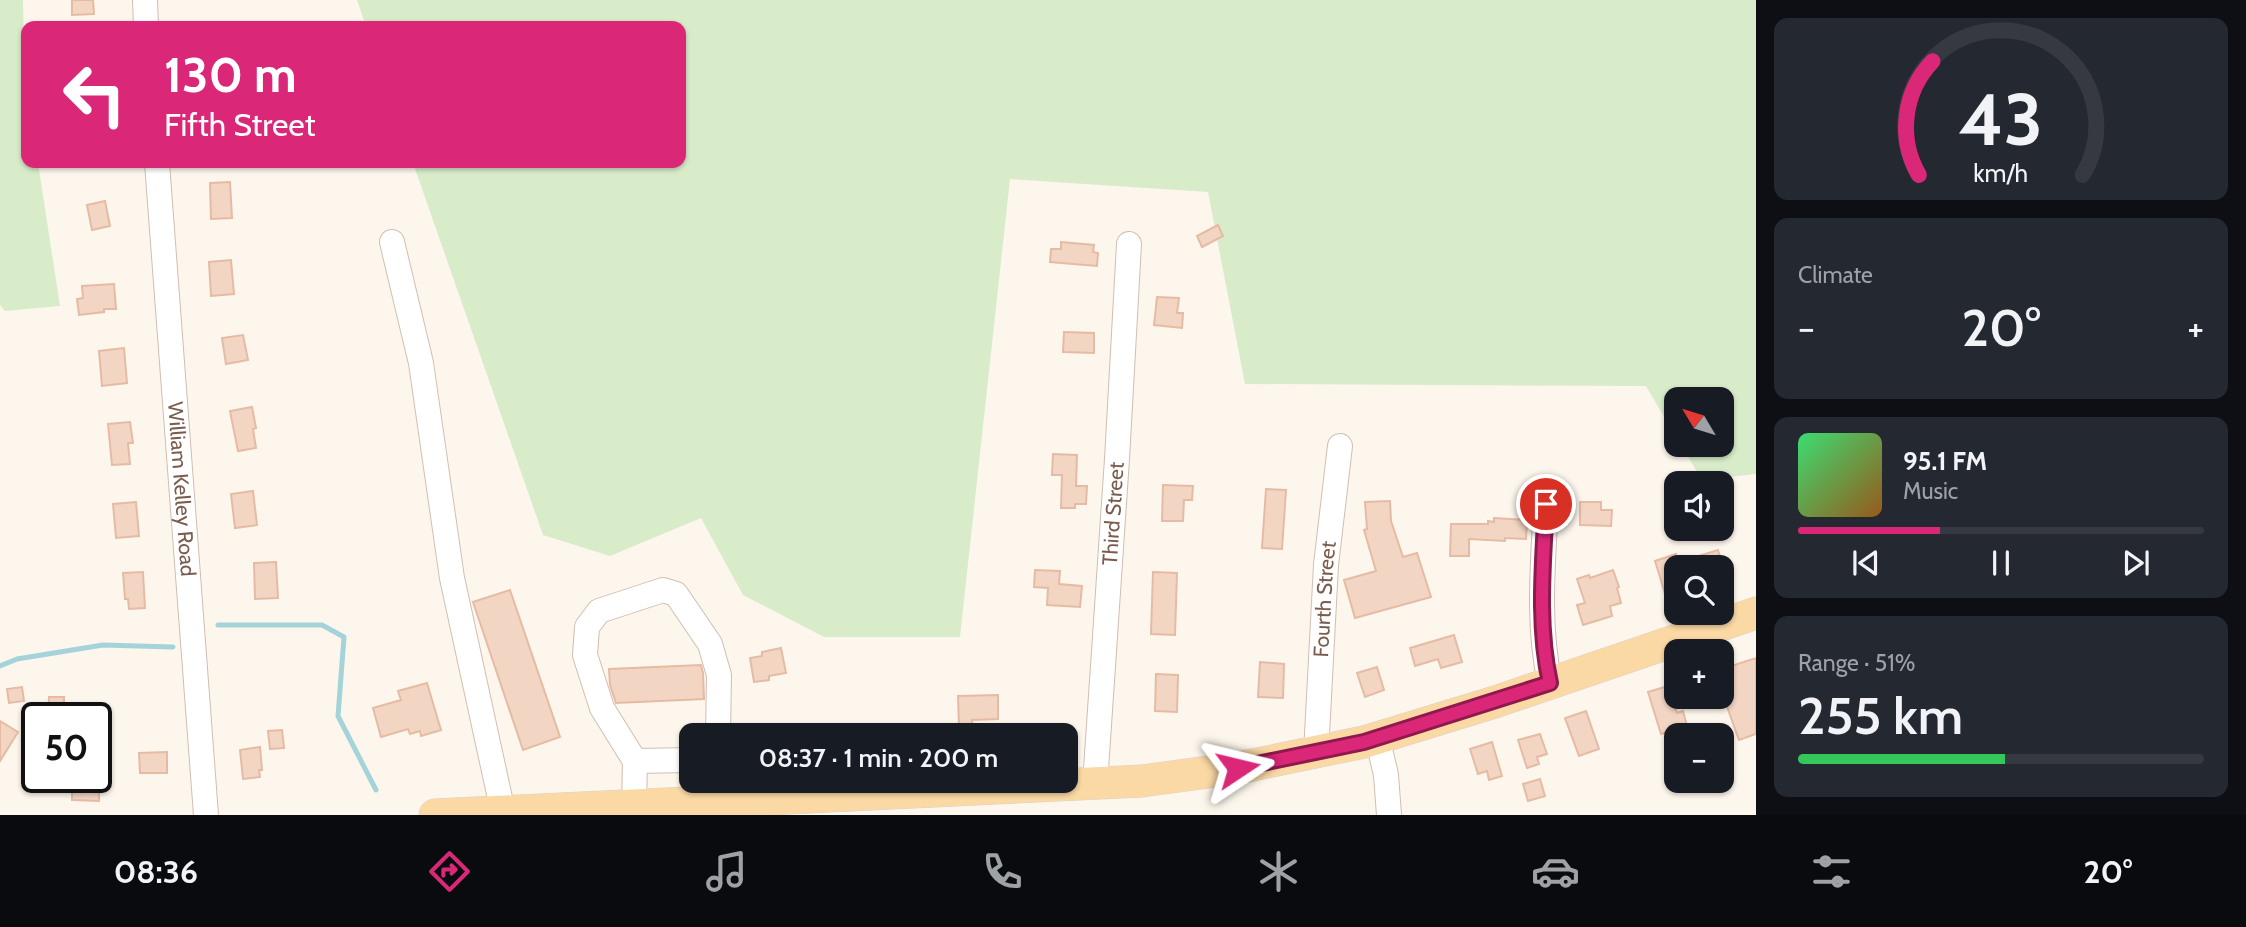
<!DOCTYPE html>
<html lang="en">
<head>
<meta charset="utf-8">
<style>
  :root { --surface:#171b24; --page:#242831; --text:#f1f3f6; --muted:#9ea1a6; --line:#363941; --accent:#db2777 }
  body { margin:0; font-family:Cabin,sans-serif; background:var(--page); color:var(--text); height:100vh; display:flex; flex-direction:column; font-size:26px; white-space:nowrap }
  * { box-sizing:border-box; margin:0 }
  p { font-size:23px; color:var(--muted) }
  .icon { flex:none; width:38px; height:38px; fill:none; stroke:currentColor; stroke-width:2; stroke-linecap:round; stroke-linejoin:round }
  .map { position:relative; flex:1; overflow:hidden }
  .details { display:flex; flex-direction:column; gap:18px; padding:18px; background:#0d0f14; width:490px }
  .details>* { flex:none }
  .guide { position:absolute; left:21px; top:21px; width:665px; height:147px; border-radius:14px; box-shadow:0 2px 5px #0004; background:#db2777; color:#fff; overflow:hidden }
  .needle { width:46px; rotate:308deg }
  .tools { position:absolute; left:1664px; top:387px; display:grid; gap:14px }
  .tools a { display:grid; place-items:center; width:70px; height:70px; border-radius:14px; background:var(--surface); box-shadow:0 2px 5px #0004; font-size:35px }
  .speed { position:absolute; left:21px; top:702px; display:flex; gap:14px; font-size:35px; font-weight:700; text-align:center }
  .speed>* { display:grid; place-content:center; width:91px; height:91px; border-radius:50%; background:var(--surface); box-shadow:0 2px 5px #0004; line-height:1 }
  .speed .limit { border:4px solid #111; border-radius:10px; background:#fff; color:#111 }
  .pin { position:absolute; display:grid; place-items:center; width:60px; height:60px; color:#fff; margin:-30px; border:4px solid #fff; border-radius:50%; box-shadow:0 2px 7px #0007 }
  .me { position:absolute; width:77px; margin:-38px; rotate:80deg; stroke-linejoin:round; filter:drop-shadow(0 0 5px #0008) }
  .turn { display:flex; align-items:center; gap:24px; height:147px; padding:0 28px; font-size:32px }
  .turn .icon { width:91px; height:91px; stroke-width:2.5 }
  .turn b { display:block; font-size:49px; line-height:60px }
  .big { font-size:52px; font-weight:600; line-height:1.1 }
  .details .widget { flex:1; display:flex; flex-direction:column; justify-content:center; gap:10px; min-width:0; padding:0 24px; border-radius:14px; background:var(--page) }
  .details .dial { align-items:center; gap:0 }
  .dial svg { height:182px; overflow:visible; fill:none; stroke:var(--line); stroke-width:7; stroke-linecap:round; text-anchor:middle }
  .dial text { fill:var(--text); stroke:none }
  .song { display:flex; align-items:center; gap:21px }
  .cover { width:84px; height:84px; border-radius:10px; background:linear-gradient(135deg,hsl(140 70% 55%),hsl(30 70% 35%)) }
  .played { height:7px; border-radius:4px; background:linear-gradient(90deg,var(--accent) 35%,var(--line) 35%) }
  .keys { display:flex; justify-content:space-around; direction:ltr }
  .heat { display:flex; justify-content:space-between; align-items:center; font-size:38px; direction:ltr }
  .charge { height:10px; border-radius:5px; background:linear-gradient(90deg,#34c759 51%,var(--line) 0) }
  .trip { position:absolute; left:679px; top:723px; width:399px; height:70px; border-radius:14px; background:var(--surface); box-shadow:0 2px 5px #0004; font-weight:600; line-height:70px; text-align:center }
  .tabs { display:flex; height:112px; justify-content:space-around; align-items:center; background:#090b0e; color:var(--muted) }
  .tabs .icon { width:49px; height:49px }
  .tabs .current { color:var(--accent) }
  .tabs b { font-size:32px; color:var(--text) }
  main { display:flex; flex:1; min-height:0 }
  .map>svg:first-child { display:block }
</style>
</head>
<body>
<main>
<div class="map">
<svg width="1756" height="815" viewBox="0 0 1756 815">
  <rect width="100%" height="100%" fill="#fdf6ec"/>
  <!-- green -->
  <path fill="#d8ecc9" d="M0,0H23L26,163H38L60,306L5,311L0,305Z
    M357,0H1756V474L1702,480L1681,445L1722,444V399H1676V437L1646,386L1245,384L1208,192L1010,179L960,637H824L743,595L701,518L610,556L543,535L413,163H681V26H366Z"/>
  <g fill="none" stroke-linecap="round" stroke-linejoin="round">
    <!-- stream -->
    <path stroke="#a5d3da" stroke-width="5" d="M218,625H322L344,637L338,716L376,790
      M0,666L17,659L103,645L173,647"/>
  </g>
  <!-- building -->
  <path fill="#f3d5c3" stroke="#e6bba3" stroke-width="2" d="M72,0H93L94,14L72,15Z
    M230,182L232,218L211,219L210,183Z
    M105,201L110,226L92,230L87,205Z
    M1218,225L1223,236L1202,247L1197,236Z
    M1061,242L1094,245L1093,252L1098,253L1097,266L1050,262L1051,249H1061Z
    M231,260L234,294L211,296L209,262Z
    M114,284L116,309H104V312L79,315L77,299L83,298L82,286Z
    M1157,297L1179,298L1177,313H1183L1182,328L1154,325Z
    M1064,332L1094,333V353L1063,352Z
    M243,335L248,360L226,364L222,338Z
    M124,348L127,383L102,386L99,351Z
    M252,407L256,428L253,429L256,448L238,451L230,411Z
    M130,422L133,443H128L130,464L112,465L108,424Z
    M1053,454L1077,455L1076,486H1087L1086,504H1075V508H1061L1062,475H1052Z
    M1163,485L1193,486L1192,500H1184L1183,521H1162Z
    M1266,489L1286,490L1282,549L1262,548Z
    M253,491L257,525L235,528L231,494Z
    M1390,501L1391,521L1403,557L1417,553L1431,597L1355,618L1344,580L1376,571L1364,530L1367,529L1365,502Z
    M136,502L139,536L116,538L113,504Z
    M1580,502H1601V510H1612L1611,526L1580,525Z
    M1494,518L1527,520L1526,539L1505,538V541L1469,539V556H1450L1451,524H1488V521L1494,522Z
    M1718,550L1723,567H1676V619L1673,620L1655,561L1676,554V563Z
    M276,562L278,598L255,599L254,563Z
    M1035,570L1060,571L1059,584L1082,586L1080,607L1047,605L1048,588L1034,587Z
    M1613,570L1619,587L1617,588L1621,603L1610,606L1612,616L1583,625L1577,605L1585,603L1577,579L1589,575L1590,578Z
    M143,572L145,608L129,609L128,599H125L123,573Z
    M1153,572L1177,573L1175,635L1151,634Z
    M510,590L560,737L523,750L473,602Z
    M1454,635L1462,662L1441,668L1438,659L1415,666L1410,648Z
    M781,648L786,673L769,676V680L754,682L750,658L762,656V652Z
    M1756,658V734L1739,740L1726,704L1722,705V669Z
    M1260,662L1284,664L1283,698L1258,697Z
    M701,665L703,673L704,699L616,703L610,685L609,669Z
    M1377,667L1384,690L1365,697L1357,673Z
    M1156,674L1178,675L1177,712L1155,711Z
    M427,683L441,730L421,736L420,731L410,734L408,729L381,737L373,708L401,700L398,691Z
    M1668,686L1677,713L1683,711L1687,726L1661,734L1648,692Z
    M22,687L24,701L9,703L7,689Z
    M998,695V719L972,720V727H959L958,696Z
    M49,697H64V718H48Z
    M1586,711L1599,749L1579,756L1565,718Z
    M0,721L18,732L0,761Z
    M282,730L284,748L270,749L268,731Z
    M1540,734L1547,754L1537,757L1539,764L1527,768L1518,740Z
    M1492,742L1502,776L1489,780L1487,771L1478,774L1470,749Z
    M260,747L262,770H259L260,777L243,779L240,750Z
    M167,752V773H140L139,753Z
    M84,777H99V801L72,800V783H84Z
    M1540,779L1545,796L1528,801L1523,784Z"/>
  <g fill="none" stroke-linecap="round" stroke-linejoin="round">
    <!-- minor casing -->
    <g stroke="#d1beb0" stroke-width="26">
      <g id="minor">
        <path d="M145,0L146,26"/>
        <path id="s1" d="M157,163L206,815"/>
        <path d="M392,242L421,363L452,578L503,812"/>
        <path d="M1546,504C1543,564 1537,624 1550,683"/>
        <path d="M1377,736L1386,775L1389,815"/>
        <path id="s2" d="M1316,753L1326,565L1340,446"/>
        <path d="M635,761L691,760"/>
        <path d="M719,780V802"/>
        <path id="s3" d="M1095,784L1117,459L1129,244"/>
        <path d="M634,806L635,761L602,708L585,655L587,627L599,611L663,590L676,594L710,644L719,675L718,735"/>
      </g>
    </g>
    <!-- major casing -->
    <g stroke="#dad1cd" stroke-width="33">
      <path id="major" d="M435,815L1142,781L1238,768L1364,742L1495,702L1756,613"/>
    </g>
    <!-- minor -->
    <use href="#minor" stroke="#fff" stroke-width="24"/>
    <!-- major -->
    <use href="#major" stroke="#fbd9a5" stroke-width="32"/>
  </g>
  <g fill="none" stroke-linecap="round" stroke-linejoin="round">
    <!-- route casing -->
    <g stroke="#8e194d" stroke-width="18">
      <path id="route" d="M1238,768L1364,742L1550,683C1537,624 1543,564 1546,504"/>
    </g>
    <!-- route -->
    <use href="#route" stroke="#db2777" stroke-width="12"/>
  </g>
  <g text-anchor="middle" stroke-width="5" stroke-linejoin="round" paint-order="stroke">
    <!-- street labels -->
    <g font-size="21" fill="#7a5c4d" stroke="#fffaf3">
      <text dy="7" stroke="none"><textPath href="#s1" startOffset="327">William Kelley Road</textPath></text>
      <text dy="7" stroke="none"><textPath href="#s3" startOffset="271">Third Street</textPath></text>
      <text dy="7" stroke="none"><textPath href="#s2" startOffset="154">Fourth Street</textPath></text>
    </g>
  </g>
</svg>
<div class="tools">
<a><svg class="needle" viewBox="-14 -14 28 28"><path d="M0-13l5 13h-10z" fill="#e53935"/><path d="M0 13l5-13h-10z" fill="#9ea1a6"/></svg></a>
<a><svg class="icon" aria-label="sound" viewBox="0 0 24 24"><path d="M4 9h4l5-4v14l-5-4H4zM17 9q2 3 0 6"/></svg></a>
<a><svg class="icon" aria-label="search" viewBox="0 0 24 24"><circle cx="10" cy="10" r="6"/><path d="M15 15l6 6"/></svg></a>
<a>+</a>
<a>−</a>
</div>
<div class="speed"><div class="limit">50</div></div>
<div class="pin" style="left:1546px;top:504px;background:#d93025"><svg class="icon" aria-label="arrive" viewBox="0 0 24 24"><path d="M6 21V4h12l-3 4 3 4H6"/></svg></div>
<svg class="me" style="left:1238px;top:768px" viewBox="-20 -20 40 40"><path d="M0-17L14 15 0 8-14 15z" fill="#db2777" stroke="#fff" stroke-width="4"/></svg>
<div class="trip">08:37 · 1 min · 200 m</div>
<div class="guide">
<div class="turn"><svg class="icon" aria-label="left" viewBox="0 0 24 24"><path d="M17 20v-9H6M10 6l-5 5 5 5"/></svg><div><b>130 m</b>Fifth Street</div></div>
</div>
</div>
<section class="details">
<div class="widget dial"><svg viewBox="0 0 100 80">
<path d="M14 69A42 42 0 1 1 86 69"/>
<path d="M14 69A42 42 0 0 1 20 19" stroke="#db2777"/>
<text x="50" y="56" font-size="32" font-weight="700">43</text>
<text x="50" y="72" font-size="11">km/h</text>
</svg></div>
<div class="widget"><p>Climate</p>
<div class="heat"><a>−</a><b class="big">20°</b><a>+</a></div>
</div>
<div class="widget">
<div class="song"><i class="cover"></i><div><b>95.1 FM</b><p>Music</p></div></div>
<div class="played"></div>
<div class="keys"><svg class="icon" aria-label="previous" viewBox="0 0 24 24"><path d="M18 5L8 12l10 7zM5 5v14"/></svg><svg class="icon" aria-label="pause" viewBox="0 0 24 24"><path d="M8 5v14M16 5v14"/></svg><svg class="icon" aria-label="next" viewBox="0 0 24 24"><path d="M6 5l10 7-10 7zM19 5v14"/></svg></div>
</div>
<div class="widget"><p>Range · 51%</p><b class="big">255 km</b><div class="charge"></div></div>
</section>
</main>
<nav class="tabs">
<b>08:36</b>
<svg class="icon current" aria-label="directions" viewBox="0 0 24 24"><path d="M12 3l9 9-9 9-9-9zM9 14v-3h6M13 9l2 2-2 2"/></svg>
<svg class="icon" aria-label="music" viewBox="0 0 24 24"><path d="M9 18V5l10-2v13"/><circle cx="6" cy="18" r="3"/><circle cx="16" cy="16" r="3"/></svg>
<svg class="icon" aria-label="phone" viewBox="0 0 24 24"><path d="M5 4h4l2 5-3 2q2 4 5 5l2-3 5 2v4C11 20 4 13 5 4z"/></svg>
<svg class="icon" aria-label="climate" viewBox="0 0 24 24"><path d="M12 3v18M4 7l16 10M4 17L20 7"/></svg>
<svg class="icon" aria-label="car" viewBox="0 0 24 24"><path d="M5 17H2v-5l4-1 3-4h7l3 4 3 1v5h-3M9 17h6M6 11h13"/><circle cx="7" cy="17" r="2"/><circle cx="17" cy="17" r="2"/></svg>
<svg class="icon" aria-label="filters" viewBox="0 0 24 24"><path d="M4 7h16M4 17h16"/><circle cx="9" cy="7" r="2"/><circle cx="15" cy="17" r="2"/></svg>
<b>20°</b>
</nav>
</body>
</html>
